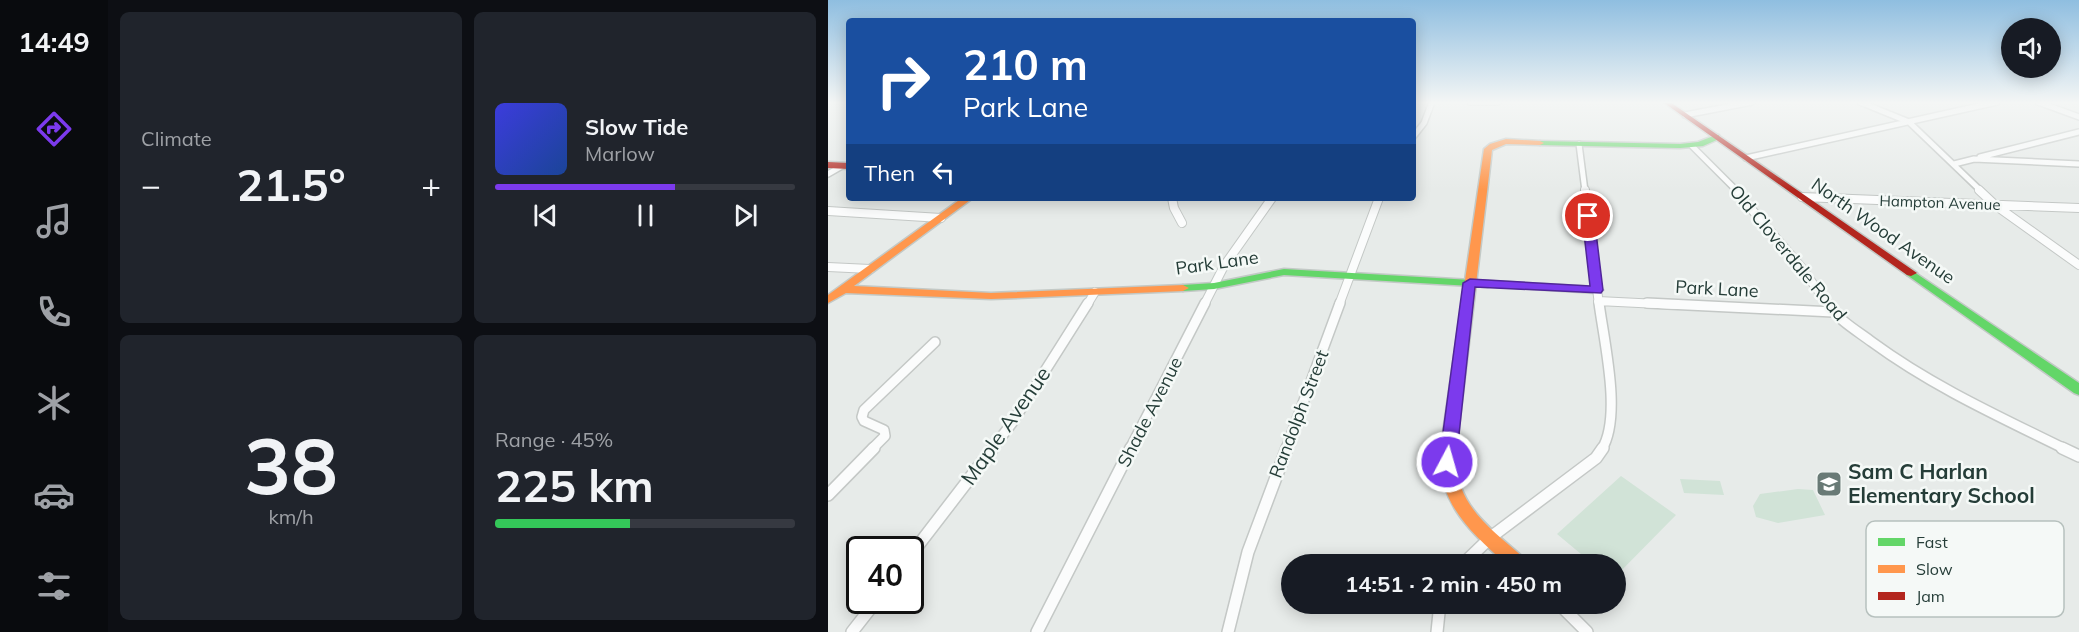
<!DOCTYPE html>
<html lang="en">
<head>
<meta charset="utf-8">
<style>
  :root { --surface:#171b24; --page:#20242c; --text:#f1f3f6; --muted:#9ea1a6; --line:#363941; --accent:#7c3aed }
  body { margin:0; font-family:Mulish,sans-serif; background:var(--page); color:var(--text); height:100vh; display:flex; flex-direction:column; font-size:22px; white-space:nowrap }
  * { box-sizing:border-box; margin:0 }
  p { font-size:20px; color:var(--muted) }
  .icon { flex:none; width:33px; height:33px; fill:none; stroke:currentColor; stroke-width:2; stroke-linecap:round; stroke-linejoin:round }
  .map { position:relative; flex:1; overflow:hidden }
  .sheet { display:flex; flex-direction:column; gap:12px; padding:12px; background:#0d0f14; width:720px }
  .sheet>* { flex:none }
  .top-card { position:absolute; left:18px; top:18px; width:570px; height:183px; border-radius:6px; box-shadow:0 3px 15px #0003; background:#1a4fa0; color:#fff; overflow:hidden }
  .tools { position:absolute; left:1173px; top:18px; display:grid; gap:12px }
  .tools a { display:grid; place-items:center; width:60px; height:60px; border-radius:50%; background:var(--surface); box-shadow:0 3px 15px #0003; font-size:30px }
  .speed { position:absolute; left:18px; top:536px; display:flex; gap:12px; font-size:30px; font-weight:700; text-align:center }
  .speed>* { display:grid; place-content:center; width:78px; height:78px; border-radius:50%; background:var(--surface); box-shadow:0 3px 15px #0003; line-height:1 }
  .speed .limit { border:3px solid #111; border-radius:9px; background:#fff; color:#111 }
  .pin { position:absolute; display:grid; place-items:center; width:51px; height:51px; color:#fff; margin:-26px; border:3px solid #fff; border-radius:50%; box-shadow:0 2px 6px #0007 }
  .me { position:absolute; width:66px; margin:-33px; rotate:6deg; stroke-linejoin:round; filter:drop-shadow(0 0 4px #0008) }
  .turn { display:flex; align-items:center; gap:21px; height:126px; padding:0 18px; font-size:27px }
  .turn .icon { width:78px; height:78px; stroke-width:2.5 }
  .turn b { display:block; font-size:42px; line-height:51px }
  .then { display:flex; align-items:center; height:57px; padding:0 18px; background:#0003; gap:12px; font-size:22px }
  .big { font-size:45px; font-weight:700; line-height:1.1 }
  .sheet .widget { flex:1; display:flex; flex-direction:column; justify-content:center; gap:9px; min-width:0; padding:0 21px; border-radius:9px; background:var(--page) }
  .sheet .dial { align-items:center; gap:0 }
  .dial b { font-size:78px; line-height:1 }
  .song { display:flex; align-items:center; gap:18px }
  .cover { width:72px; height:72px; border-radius:9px; background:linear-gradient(135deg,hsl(240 70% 55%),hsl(220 70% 35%)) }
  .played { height:6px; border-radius:3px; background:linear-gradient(90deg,var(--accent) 60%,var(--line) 60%) }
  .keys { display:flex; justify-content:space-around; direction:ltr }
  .heat { display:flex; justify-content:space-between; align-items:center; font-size:33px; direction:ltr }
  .charge { height:9px; border-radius:4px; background:linear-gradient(90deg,#34c759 45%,var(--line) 0) }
  .sheet .tiles { flex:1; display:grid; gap:12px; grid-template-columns:repeat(2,1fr) }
  .trip { position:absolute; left:453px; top:554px; width:345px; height:60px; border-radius:30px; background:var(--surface); box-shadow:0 3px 15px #0003; font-weight:700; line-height:60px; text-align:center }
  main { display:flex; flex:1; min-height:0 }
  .tabs { display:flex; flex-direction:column; width:108px; justify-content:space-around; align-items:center; background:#090b0e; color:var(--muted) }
  .tabs .icon { width:42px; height:42px }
  .tabs .active { color:var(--accent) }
  .tabs b { font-size:27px; color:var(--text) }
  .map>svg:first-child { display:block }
</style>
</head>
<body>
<main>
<nav class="tabs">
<b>14:49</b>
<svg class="icon active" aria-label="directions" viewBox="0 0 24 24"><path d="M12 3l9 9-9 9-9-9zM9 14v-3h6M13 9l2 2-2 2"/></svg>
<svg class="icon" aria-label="music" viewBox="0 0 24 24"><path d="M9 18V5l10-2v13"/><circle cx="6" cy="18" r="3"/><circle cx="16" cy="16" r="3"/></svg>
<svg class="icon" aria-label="phone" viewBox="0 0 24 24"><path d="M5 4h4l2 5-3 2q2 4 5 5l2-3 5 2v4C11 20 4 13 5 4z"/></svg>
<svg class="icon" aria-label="climate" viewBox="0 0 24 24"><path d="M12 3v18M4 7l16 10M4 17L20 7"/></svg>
<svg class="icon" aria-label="car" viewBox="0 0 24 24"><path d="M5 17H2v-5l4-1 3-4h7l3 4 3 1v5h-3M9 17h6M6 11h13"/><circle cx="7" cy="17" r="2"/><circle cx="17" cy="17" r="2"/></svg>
<svg class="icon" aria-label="filters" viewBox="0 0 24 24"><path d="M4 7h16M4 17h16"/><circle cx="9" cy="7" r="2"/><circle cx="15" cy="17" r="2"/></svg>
</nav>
<section class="sheet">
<div class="tiles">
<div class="widget"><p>Climate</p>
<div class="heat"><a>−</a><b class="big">21.5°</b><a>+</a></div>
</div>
<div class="widget">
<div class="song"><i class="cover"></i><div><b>Slow Tide</b><p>Marlow</p></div></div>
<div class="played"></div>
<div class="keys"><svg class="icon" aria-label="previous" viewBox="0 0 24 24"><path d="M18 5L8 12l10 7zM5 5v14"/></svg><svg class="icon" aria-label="pause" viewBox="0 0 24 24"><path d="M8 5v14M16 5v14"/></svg><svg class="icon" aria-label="next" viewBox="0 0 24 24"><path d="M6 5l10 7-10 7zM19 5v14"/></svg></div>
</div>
<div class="widget dial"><b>38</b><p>km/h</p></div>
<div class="widget"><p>Range · 45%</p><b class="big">225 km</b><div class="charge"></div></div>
</div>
</section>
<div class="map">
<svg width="1251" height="632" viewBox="0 0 1251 632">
  <rect width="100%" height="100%" fill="#e7ebe9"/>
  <!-- green -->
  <path fill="#d1e3d7" d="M793,476L848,515L788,576V564H765L729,534Z
    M852,479L892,481L896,495L856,493Z
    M970,489L985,490L997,515L950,523L928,517L925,506L932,494Z"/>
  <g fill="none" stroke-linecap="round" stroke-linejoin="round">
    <!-- street-far3 casing -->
    <g stroke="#c4c8c6" stroke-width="8">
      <path id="street-far3" d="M642,102H670
        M1032,102L1081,122L1153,191
        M1210,102L1251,117
        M857,115L924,102
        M585,137L596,123L604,102
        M751,144L757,191
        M864,146L909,191
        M1152,157L1251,132
        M918,158L1169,102
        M1126,164L1146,159L1251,164
        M0,174L14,166"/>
    </g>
    <!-- street-far2 casing -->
    <g stroke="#c4c8c6" stroke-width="10">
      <path id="street-far2" d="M757,190L771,305
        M907,190L974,268L1000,305
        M1151,190L1167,205L1251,265
        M974,197L1251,208
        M344,198L346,208L354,223
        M0,211L113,218
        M0,267L42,269
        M770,301L851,305
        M259,305L267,292
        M376,305L396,266L444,198
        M511,305L551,198"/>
    </g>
    <!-- street-far1 casing -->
    <g stroke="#c4c8c6" stroke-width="12">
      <path id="street-far1" d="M771,303C776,342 794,416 774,449
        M819,303L1005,312
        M999,303C1010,320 1028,330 1044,342C1104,386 1170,416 1237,449
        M44,449L57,436L56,430L36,421L34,417L36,410L107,342
        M164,449L184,423L260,303
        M302,449L377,303
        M458,449L512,303"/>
    </g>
    <!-- street casing -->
    <g stroke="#c4c8c6" stroke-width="14">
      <path id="street" d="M1234,448L1251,456
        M0,495L46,448
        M82,556L165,448
        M635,564L663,537L768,458L775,448
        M730,603L759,632
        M24,632L49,600
        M209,632L303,448
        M400,632L420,552L459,448
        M609,632L612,603"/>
    </g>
    <!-- fast casing -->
    <g stroke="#c3c9c6" stroke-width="3">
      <path id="fast" d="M888,135H891V139L875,146L852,148L712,145L708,143L712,141L852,144L870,142Z
        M456,269L660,281L666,284L660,287L456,275L386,289L355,291L349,288L355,285L386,283Z
        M1083,270L1251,383V395L1246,393L1079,275L1077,273Z"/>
    </g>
    <!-- slow casing -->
    <g stroke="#c3c9c6" stroke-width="3">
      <path id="slow" d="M678,139L712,141L716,143L712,145L678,144L664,150L627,460C631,508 662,528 696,558L699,564H678C644,533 615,508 611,460L656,149L662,144Z
        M134,198H145L26,286L163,293L355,285L361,288L355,291L163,299L18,293L0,303V295Z"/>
    </g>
    <!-- jam casing -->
    <g stroke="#c3c9c6" stroke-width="3">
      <path id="jam" d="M835,102H842L1089,273L1083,276L1079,275Z
        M0,162L21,163V169L0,168Z
        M660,281L769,287L775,290L769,293L656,286L654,284Z"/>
    </g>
    <!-- street-far3 -->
    <use href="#street-far3" stroke="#fbfcfc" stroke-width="5"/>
    <!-- street-far2 -->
    <use href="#street-far2" stroke="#fbfcfc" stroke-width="8"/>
    <!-- street-far1 -->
    <use href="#street-far1" stroke="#fbfcfc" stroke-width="9"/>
    <!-- street -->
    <use href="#street" stroke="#fbfcfc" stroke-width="11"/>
    <!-- fast -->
    <use href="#fast" fill="#63d668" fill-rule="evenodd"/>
    <!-- slow -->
    <use href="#slow" fill="#ff974d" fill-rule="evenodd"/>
    <!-- jam -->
    <use href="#jam" fill="#b3261e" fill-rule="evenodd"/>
  </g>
  <!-- sky -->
  <linearGradient id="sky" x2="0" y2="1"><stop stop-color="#8fbee0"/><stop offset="0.54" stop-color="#f4f6f5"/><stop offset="1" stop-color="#f4f6f5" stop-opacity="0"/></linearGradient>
  <rect width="1251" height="190" fill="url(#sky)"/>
  <!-- route -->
  <path fill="#7c3aed" stroke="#51269a" stroke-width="1.5" d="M760,213L766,216L775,290L773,293L647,287L628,462L625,467L619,469L613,467L611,462L635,283L642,279L762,286L754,216Z"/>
  <!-- icons -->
  <defs>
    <g id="school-square" transform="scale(1.35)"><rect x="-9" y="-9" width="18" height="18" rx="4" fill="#697a76" stroke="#f5f9f7"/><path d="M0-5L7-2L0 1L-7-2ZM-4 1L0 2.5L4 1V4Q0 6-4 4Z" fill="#fff"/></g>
  </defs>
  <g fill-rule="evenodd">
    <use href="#school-square" x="1001" y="484"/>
  </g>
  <g text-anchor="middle" stroke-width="5" stroke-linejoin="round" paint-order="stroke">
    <!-- far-street labels -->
    <g font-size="15" fill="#253d38" stroke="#f5f9f7">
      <text transform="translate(1112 203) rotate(2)" y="5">Hampton Avenue</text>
    </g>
    <!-- street labels -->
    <g font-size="18" fill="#253d38" stroke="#f5f9f7">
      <text transform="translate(1055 231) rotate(35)" y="6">North Wood Avenue</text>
      <text transform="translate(960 253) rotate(50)" y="6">Old Cloverdale Road</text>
      <text transform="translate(389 263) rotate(-8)" y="6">Park Lane</text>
      <text transform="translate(889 289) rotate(3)" y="6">Park Lane</text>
      <text transform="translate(322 412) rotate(-63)" y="6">Shade Avenue</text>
      <text transform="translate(471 414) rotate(-69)" y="6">Randolph Street</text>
    </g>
    <!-- near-street labels -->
    <g font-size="21" fill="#253d38" stroke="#f5f9f7">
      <text transform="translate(178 426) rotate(-55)" y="7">Maple Avenue</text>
    </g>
    <!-- near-poi labels -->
    <g font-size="21" font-weight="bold" fill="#253d38" stroke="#f5f9f7" text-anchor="start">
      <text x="1020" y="479">Sam C Harlan<tspan x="1020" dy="24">Elementary School</tspan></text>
    </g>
  </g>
  <!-- legend -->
  <rect x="1038" y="521" width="198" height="96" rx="9" fill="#f5f9f7" stroke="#b7c1be" stroke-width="1.5"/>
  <rect x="1050" y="538" width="27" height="8" fill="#63d668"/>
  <rect x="1050" y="565" width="27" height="8" fill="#ff974d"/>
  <rect x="1050" y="592" width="27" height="8" fill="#b3261e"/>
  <g font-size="16" fill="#253d38">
    <text x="1088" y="548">Fast</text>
    <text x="1088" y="575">Slow</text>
    <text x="1088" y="602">Jam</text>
  </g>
</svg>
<div class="tools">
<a><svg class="icon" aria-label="sound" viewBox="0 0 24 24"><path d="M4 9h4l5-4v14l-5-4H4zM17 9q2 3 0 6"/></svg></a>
</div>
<div class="speed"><div class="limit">40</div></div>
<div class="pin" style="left:760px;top:216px;background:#d93025"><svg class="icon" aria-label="arrive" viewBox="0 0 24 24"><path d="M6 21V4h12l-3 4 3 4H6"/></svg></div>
<svg class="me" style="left:619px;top:462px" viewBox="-20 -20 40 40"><circle r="17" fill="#7c3aed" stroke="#fff" stroke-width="3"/><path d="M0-11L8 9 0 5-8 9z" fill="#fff"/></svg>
<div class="trip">14:51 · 2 min · 450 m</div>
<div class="top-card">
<div class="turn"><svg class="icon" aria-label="right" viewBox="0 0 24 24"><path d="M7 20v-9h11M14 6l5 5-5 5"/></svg><div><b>210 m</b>Park Lane</div></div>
<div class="then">Then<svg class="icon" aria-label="left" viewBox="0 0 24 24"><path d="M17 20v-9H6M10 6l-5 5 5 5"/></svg></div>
</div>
</div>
</main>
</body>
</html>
